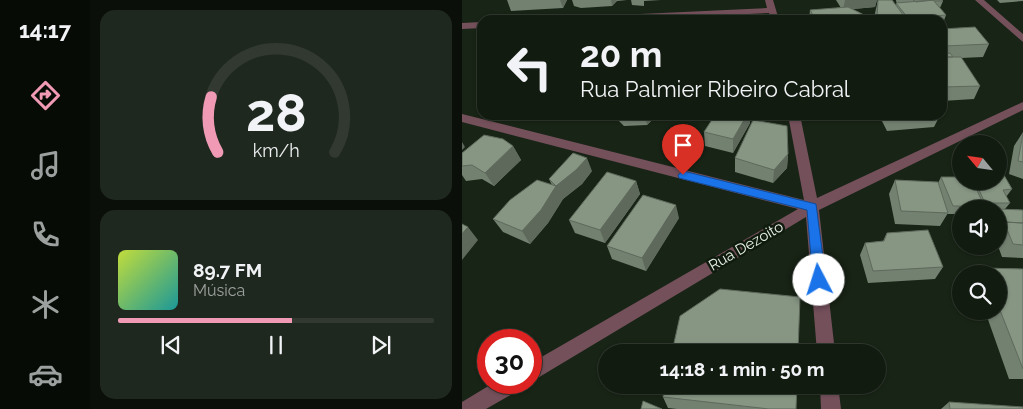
<!DOCTYPE html>
<html lang="pt">
<head>
<meta charset="utf-8">
<style>
  :root { --surface:#121b10; --page:#1f281e; --text:#f1f3f6; --muted:#9ca19f; --line:#313930; --accent:#f09ab5 }
  body { margin:0; font-family:Raleway,sans-serif; background:var(--page); color:var(--text); height:100vh; display:flex; flex-direction:column; font-size:19px; white-space:nowrap }
  * { box-sizing:border-box; margin:0 }
  p { font-size:16px; color:var(--muted) }
  .icon { flex:none; width:28px; height:28px; fill:none; stroke:currentColor; stroke-width:2; stroke-linecap:round; stroke-linejoin:round }
  .map { position:relative; flex:1; overflow:hidden }
  .side { display:flex; flex-direction:column; gap:10px; padding:10px; background:#0a0f09; width:372px }
  .side>* { flex:none }
  .banner { position:absolute; left:15px; top:15px; width:470px; height:105px; border-radius:15px; box-shadow:0 1px 4px #0004,0 0 0 1px var(--line); background:#121b10; color:var(--text); overflow:hidden }
  .needle { width:32px; rotate:299deg }
  .buttons { position:absolute; left:490px; top:135px; display:grid; gap:10px }
  .buttons a { display:grid; place-items:center; width:55px; height:55px; border-radius:50%; background:var(--surface); box-shadow:0 1px 4px #0004,0 0 0 1px var(--line); font-size:25px }
  .speed { position:absolute; left:15px; top:329px; display:flex; gap:10px; font-size:25px; font-weight:700; text-align:center }
  .speed>* { display:grid; place-content:center; width:65px; height:65px; border-radius:50%; background:var(--surface); box-shadow:0 1px 4px #0004,0 0 0 1px var(--line); line-height:1 }
  .speed .limit { border:8px solid #d22; background:#fff; color:#111 }
  .pin { position:absolute; display:grid; place-items:center; width:42px; height:42px; color:#fff; margin:-51px -21px; border-radius:50% 50% 50% 0; rotate:-45deg; box-shadow:0 0 5px #0007 }
  .pin .icon { rotate:45deg }
  .me { position:absolute; width:55px; margin:-28px; rotate:355deg; stroke-linejoin:round; filter:drop-shadow(0 0 4px #0008) }
  .turn { display:flex; align-items:center; gap:18px; height:105px; padding:0 20px; font-size:22px }
  .turn .icon { width:65px; height:65px; stroke-width:2.5 }
  .turn b { display:block; font-size:35px; line-height:42px }
  .side .widget { flex:1; display:flex; flex-direction:column; justify-content:center; gap:8px; min-width:0; padding:0 18px; border-radius:15px; background:var(--page) }
  .side .dial { align-items:center; gap:0 }
  .dial svg { height:130px; overflow:visible; fill:none; stroke:var(--line); stroke-width:7; stroke-linecap:round; text-anchor:middle }
  .dial text { fill:var(--text); stroke:none }
  .song { display:flex; align-items:center; gap:15px }
  .cover { width:60px; height:60px; border-radius:8px; background:linear-gradient(135deg,hsl(70 70% 55%),hsl(180 70% 35%)) }
  .played { height:5px; border-radius:2px; background:linear-gradient(90deg,var(--accent) 55%,var(--line) 55%) }
  .keys { display:flex; justify-content:space-around; direction:ltr }
  .trip { position:absolute; left:136px; top:344px; width:288px; height:50px; border-radius:25px; background:var(--surface); box-shadow:0 1px 4px #0004,0 0 0 1px var(--line); font-weight:700; line-height:50px; text-align:center }
  main { display:flex; flex:1; min-height:0 }
  .menu { display:flex; flex-direction:column; width:90px; justify-content:space-around; align-items:center; background:#070b06; color:var(--muted) }
  .menu .icon { width:35px; height:35px }
  .menu .active { color:var(--accent) }
  .menu b { font-size:22px; color:var(--text) }
  .map>svg:first-child { display:block }
</style>
</head>
<body>
<main>
<nav class="menu">
<b>14:17</b>
<svg class="icon active" aria-label="directions" viewBox="0 0 24 24"><path d="M12 3l9 9-9 9-9-9zM9 14v-3h6M13 9l2 2-2 2"/></svg>
<svg class="icon" aria-label="music" viewBox="0 0 24 24"><path d="M9 18V5l10-2v13"/><circle cx="6" cy="18" r="3"/><circle cx="16" cy="16" r="3"/></svg>
<svg class="icon" aria-label="phone" viewBox="0 0 24 24"><path d="M5 4h4l2 5-3 2q2 4 5 5l2-3 5 2v4C11 20 4 13 5 4z"/></svg>
<svg class="icon" aria-label="climate" viewBox="0 0 24 24"><path d="M12 3v18M4 7l16 10M4 17L20 7"/></svg>
<svg class="icon" aria-label="car" viewBox="0 0 24 24"><path d="M5 17H2v-5l4-1 3-4h7l3 4 3 1v5h-3M9 17h6M6 11h13"/><circle cx="7" cy="17" r="2"/><circle cx="17" cy="17" r="2"/></svg>
</nav>
<section class="side">
<div class="widget dial"><svg viewBox="0 0 100 80">
<path d="M14 69A42 42 0 1 1 86 69"/>
<path d="M14 69A42 42 0 0 1 10 35" stroke="#f09ab5"/>
<text x="50" y="56" font-size="32" font-weight="700">28</text>
<text x="50" y="72" font-size="11">km/h</text>
</svg></div>
<div class="widget">
<div class="song"><i class="cover"></i><div><b>89.7 FM</b><p>Música</p></div></div>
<div class="played"></div>
<div class="keys"><svg class="icon" aria-label="previous" viewBox="0 0 24 24"><path d="M18 5L8 12l10 7zM5 5v14"/></svg><svg class="icon" aria-label="pause" viewBox="0 0 24 24"><path d="M8 5v14M16 5v14"/></svg><svg class="icon" aria-label="next" viewBox="0 0 24 24"><path d="M6 5l10 7-10 7zM19 5v14"/></svg></div>
</div>
</section>
<div class="map">
<svg width="561" height="409" viewBox="0 0 561 409">
  <rect width="100%" height="100%" fill="#182416"/>
  <g fill="none" stroke-linecap="round" stroke-linejoin="round">
    <!-- minor -->
    <path fill="#74505b" fill-rule="evenodd" d="M303,0H311L317,20H309L307,13L165,20H109L113,17L305,8Z
      M513,0H522L561,34V42Z
      M20,22V28L0,29V23Z
      M561,102V110L357,210L373,352H355L344,217L69,382V363L336,209L0,122V114L342,200L326,115H338L355,198Z
      M33,382H61L59,389L24,409H0V402Z
      M358,385H376L379,409H359Z"/>
  </g>
  <!-- wall -->
  <path fill="#738171" d="M45,0H105L101,8L49,11Z
    M110,0H165L155,1L150,6L119,8L112,6Z
    M169,0H199L182,1V6L170,5Z
    M374,0H415L413,7L391,9L412,20H347L348,10L379,8Z
    M416,0L434,5L435,3L434,1V0H480L481,1L478,8L484,15L480,26V20H412L413,13Z
    M535,0H561V1L538,3Z
    M480,29L527,44L521,57L499,58L518,86L512,99L480,101Z
    M154,115H195L185,125L162,126L155,119Z
    M417,115H478L472,127L425,131Z
    M288,123L271,153L243,146L242,132Z
    M561,132V179L547,174L552,146Z
    M51,146L59,160L32,186L20,179L4,181L0,175V153Z
    M326,154L325,168L311,183L273,172V158Z
    M130,171L120,184L101,199L86,223L68,244L41,232L31,219L90,185L87,179Z
    M479,177L499,181H536L550,189L544,197L548,203L543,209L561,210V258L540,257L536,246V209H499V214H486L483,204L486,213L478,226L433,224L427,194L433,180L476,183Z
    M174,181L178,194L143,243L113,233L107,220Z
    M217,218L184,271L150,259L145,246Z
    M425,233L481,267L473,279L406,283L398,255L403,243L421,241Z
    M522,268L561,269V379H547L523,311H536V274H518Z
    M201,397L334,409H215L206,408Z
    M487,402L561,409H479Z"/>
  <!-- shaded-wall -->
  <path fill="#5e695c" d="M98,0H105L101,8Z
    M149,0H155L150,6Z
    M383,0H415L413,7L381,10Z
    M183,115H195L185,125Z
    M285,115H288V123L271,153V139Z
    M0,142L3,147L0,150Z
    M51,146L59,160L32,186L23,173Z
    M326,154L325,168L311,183L312,170Z
    M125,158L130,171L120,184L101,199L86,223L68,244L60,231L94,186Z
    M174,181L178,194L143,243L138,230Z
    M214,205L217,218L184,271L180,258Z
    M6,227L16,240L0,260V234Z"/>
  <!-- building -->
  <path fill="#869683" stroke="#5e695c" d="M416,0H430L445,20H417L415,17Z
    M451,0H480L481,1H472L471,0L454,2Z
    M471,0L484,15L446,18L434,3Z
    M386,7L412,20H354L348,10Z
    M513,27L527,44L483,46L480,42V29Z
    M488,53L491,57H480V54Z
    M480,57H499L518,86L481,87L480,85Z
    M253,115H285L271,139L242,132Z
    M428,115H461L429,117Z
    M291,120L325,126L326,154L312,170L273,158Z
    M561,133V162L556,161Z
    M22,135L41,139L51,146L23,173L10,165L0,166V153Z
    M111,153L125,158L114,170L94,186L87,179Z
    M536,170H539L550,189L541,190L548,203H523L513,181H536Z
    M145,172L174,181L138,230L107,220Z
    M479,177H499V181H511L522,206H491Z
    M75,180L94,186L79,210L60,231L31,219L48,200Z
    M433,180L476,182L486,213L439,211Z
    M181,195L214,205L180,258L145,246Z
    M536,209L561,210V223L542,222L540,225H536Z
    M542,222L561,223V245L551,244Z
    M0,224L6,227L0,234Z
    M466,230L481,267L411,271L403,243L422,241L425,233Z
    M522,268L561,269V369L536,305V274H524Z
    M258,289L338,297L336,352H210L218,316Z
    M203,385H335L334,409H307L201,397Z
    M181,401L200,409H179Z
    M487,402L561,407V409H488Z"/>
  <!-- route -->
  <path fill="#1a73e8" stroke="#114b97" d="M221,171L354,204L364,280L362,284L357,286L353,284L351,280L345,210L217,178L216,175Z"/>
  <g text-anchor="middle" stroke-width="5" stroke-linejoin="round" paint-order="stroke">
    <!-- street labels -->
    <g font-size="15" fill="#e9f2e8" stroke="#0f1b0d">
      <text transform="translate(284 246) rotate(-30)" y="5">Rua Dezoito</text>
    </g>
  </g>
</svg>
<div class="buttons">
<a><svg class="needle" viewBox="-14 -14 28 28"><path d="M0-13l5 13h-10z" fill="#e53935"/><path d="M0 13l5-13h-10z" fill="#9ca19f"/></svg></a>
<a><svg class="icon" aria-label="sound" viewBox="0 0 24 24"><path d="M4 9h4l5-4v14l-5-4H4zM17 9q2 3 0 6"/></svg></a>
<a><svg class="icon" aria-label="search" viewBox="0 0 24 24"><circle cx="10" cy="10" r="6"/><path d="M15 15l6 6"/></svg></a>
</div>
<div class="speed"><div class="limit">30</div></div>
<div class="pin" style="left:221px;top:175px;background:#d93025"><svg class="icon" aria-label="arrive" viewBox="0 0 24 24"><path d="M6 21V4h12l-3 4 3 4H6"/></svg></div>
<svg class="me" style="left:357px;top:280px" viewBox="-20 -20 40 40"><circle r="19" fill="#fff"/><path d="M0-13L10 11 0 6-10 11z" fill="#1a73e8"/></svg>
<div class="trip">14:18 · 1 min · 50 m</div>
<div class="banner">
<div class="turn"><svg class="icon" aria-label="left" viewBox="0 0 24 24"><path d="M17 20v-9H6M10 6l-5 5 5 5"/></svg><div><b>20 m</b>Rua Palmier Ribeiro Cabral</div></div>
</div>
</div>
</main>
</body>
</html>
